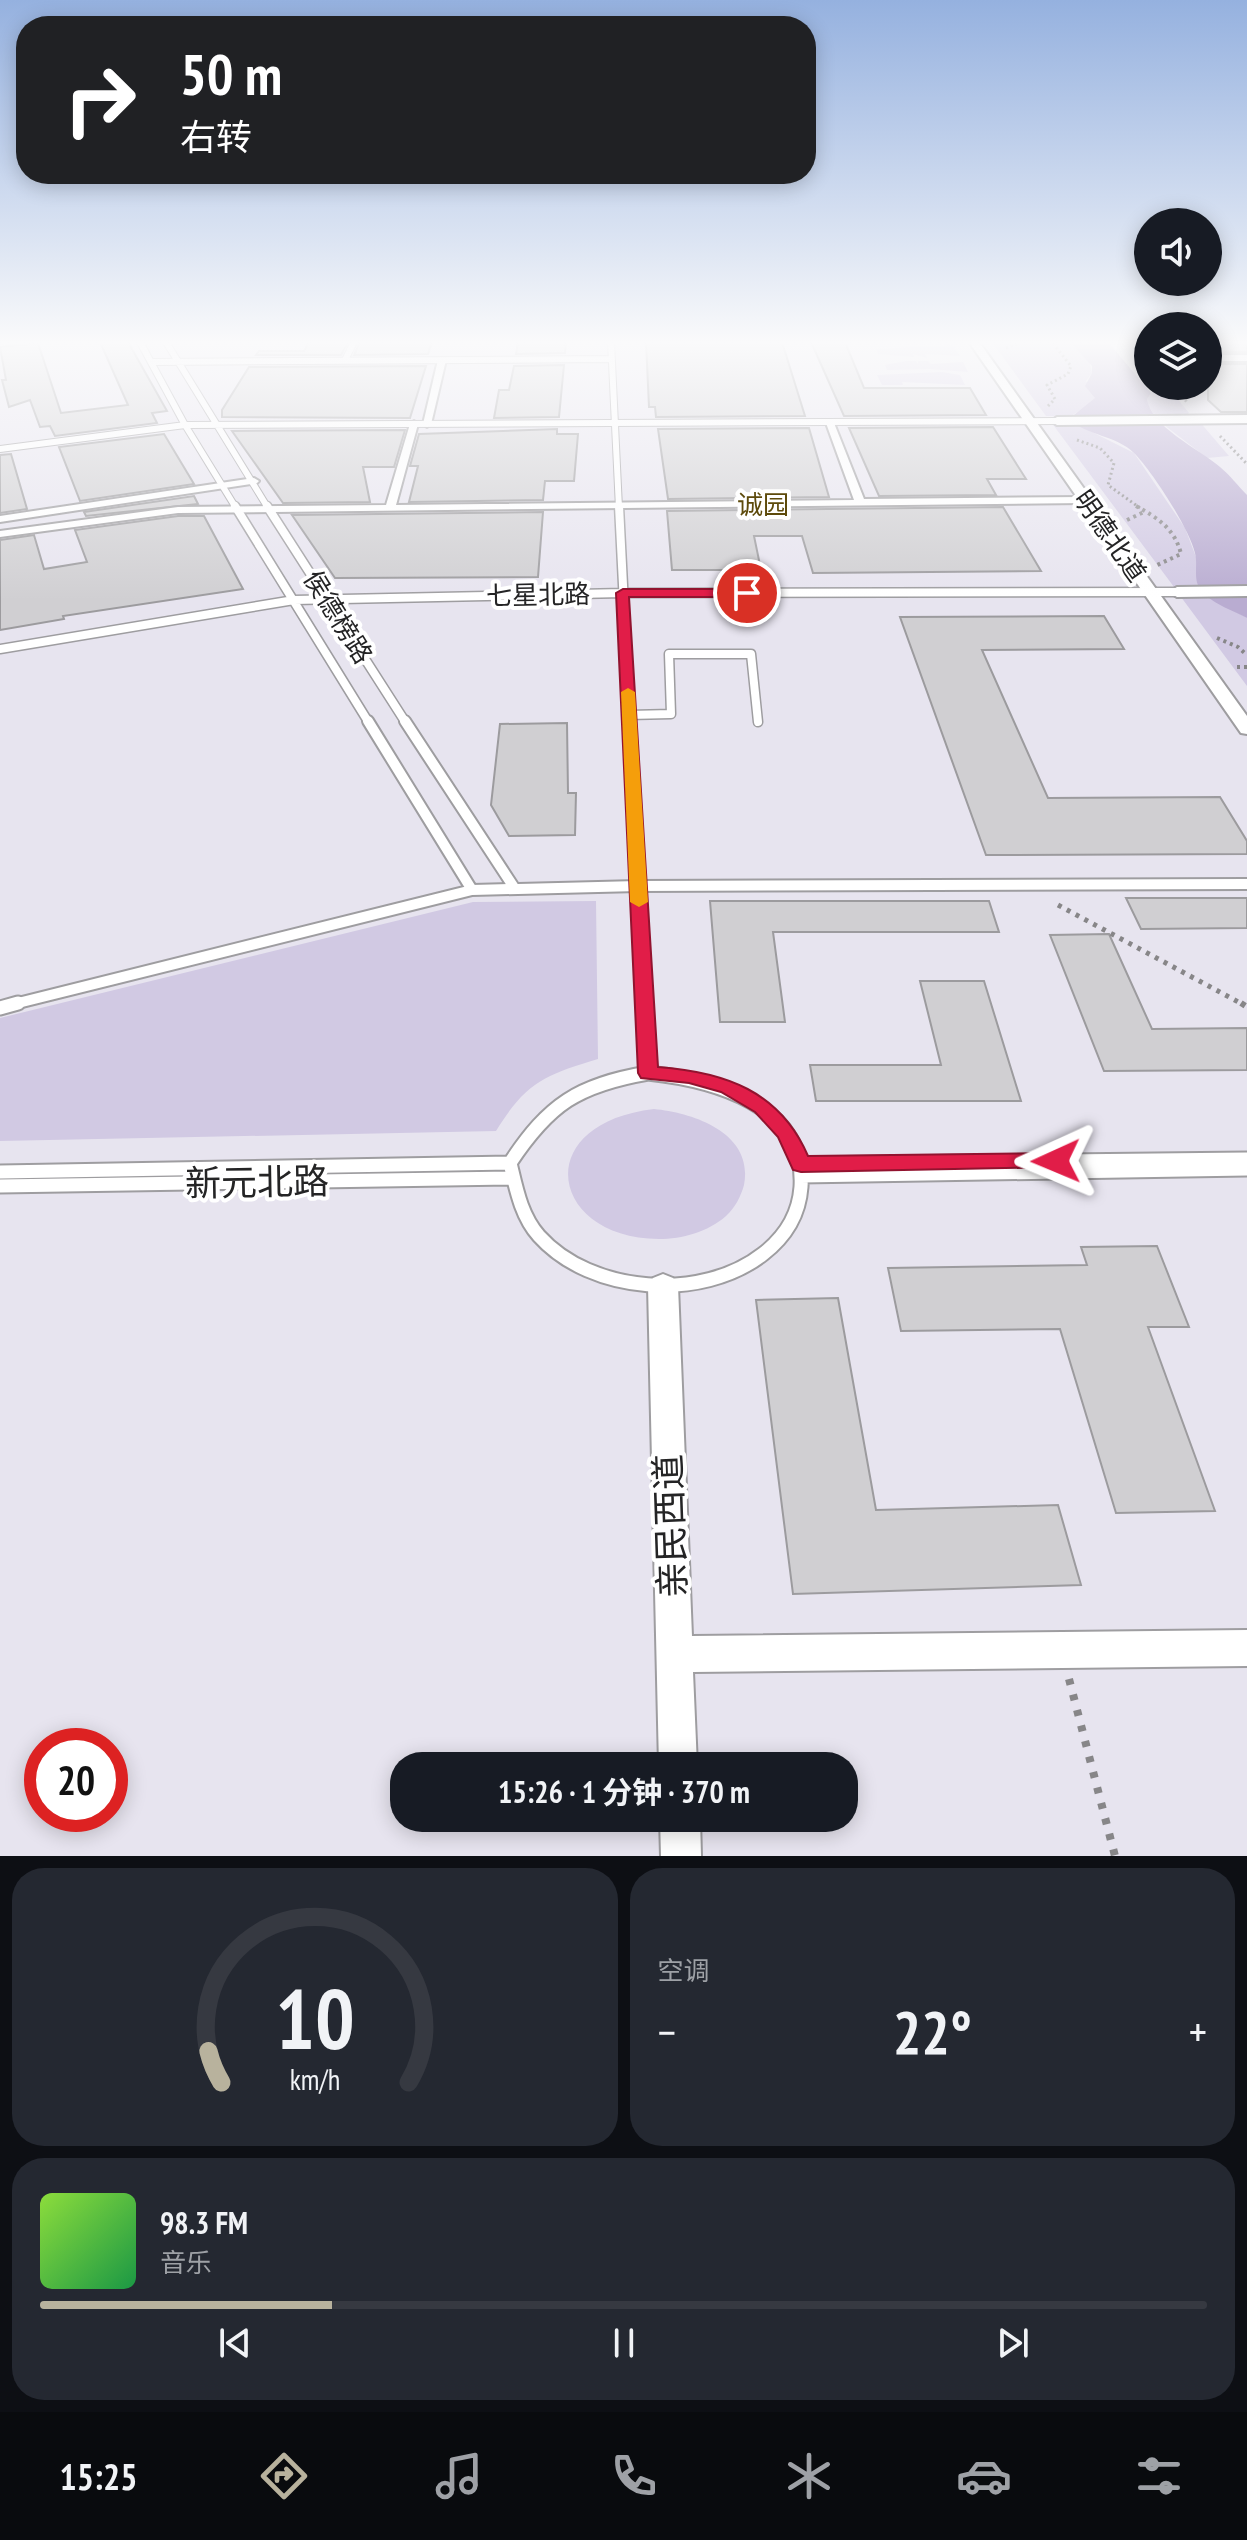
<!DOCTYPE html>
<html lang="zh">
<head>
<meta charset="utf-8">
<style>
  :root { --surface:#171b24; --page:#242831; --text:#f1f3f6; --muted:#9ea1a6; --line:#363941; --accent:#b8b29d }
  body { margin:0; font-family:"PT Sans Narrow","Noto Sans SC",sans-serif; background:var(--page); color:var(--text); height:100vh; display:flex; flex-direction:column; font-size:30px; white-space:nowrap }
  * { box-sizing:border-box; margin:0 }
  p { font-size:26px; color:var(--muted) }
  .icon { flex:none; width:44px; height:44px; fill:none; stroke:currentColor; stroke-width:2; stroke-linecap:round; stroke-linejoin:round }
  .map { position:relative; height:1856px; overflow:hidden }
  .details { display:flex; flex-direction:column; gap:12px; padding:12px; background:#0d0f14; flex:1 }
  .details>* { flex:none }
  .top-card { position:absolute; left:16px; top:16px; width:800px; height:168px; border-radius:32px; box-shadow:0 4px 20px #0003; background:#202124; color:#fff; overflow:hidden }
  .controls { position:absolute; left:1134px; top:208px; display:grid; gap:16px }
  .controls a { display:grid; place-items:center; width:88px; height:88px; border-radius:50%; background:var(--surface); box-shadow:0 4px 20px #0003; font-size:40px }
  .speed { position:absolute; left:24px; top:1728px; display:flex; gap:16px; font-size:40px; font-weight:700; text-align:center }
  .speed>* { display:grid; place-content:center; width:104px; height:104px; border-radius:50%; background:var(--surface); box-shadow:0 4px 20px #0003; line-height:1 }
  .speed .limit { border:12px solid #d22; background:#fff; color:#111 }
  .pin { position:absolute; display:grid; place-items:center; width:68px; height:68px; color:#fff; margin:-34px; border:4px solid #fff; border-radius:50%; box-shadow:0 2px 8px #0007 }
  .me { position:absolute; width:88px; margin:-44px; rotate:269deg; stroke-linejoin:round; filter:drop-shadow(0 0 6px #0008) }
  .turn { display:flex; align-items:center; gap:28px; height:168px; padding:0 32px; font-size:36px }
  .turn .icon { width:104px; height:104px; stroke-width:2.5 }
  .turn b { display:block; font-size:56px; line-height:68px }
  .big { font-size:60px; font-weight:700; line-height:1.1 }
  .details .tile { flex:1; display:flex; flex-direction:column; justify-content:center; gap:12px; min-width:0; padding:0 28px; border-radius:32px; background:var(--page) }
  .details .dial { align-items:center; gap:0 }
  .dial svg { height:208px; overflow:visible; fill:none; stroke:var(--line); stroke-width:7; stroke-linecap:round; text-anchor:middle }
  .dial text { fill:var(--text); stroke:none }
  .song { display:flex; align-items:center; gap:24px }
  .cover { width:96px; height:96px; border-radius:12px; background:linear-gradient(135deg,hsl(90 70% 55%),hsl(140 70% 35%)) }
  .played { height:8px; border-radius:4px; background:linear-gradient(90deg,var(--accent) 25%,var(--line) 25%) }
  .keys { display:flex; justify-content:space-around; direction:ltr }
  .heat { display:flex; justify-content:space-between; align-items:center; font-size:44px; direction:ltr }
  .details .tiles { flex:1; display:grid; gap:12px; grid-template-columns:1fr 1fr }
  .tile:last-child { grid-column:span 2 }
  .trip { position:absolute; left:390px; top:1752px; width:468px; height:80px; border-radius:32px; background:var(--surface); box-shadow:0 4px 20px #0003; font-weight:700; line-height:80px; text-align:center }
  .tab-bar { display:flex; height:128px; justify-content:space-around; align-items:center; background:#090b0e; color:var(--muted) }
  .tab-bar .icon { width:56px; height:56px }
  .tab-bar .current { color:var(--accent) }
  .tab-bar b { font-size:36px; color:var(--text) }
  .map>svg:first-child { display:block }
</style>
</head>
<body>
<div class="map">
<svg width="1247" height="1856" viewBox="0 0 1247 1856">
  <rect width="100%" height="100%" fill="#f4f3f6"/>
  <!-- built -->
  <path fill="#e7e4ef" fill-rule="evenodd" d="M0,342H1148V386H1208V342H1247V1856H0ZM42,1746H110V1814H42ZM404,1766H844V1818H404Z"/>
  <!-- green -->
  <path fill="#d1c9e3" d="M992,342H1070L1089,360L1092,373L1086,381L1095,398L1094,402L1071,416H1046Z
    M953,345L960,356L925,354L927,358L913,354L914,357L878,354L876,349Z
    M906,361H916L918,364V361H928L931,364L963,362L968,372L930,369L887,370L885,365Z
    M942,372L960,375L965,385L902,382L903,385H882L877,375Z
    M1151,392H1172L1189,413L1185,416L1154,415L1148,410L1147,398Z
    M1159,421H1199L1229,456L1207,458Z
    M1051,422H1072L1134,453L1185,528L1196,557L1198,586L1174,587Z
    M1181,597H1209L1247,618V686Z
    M596,901L598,1059C545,1075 526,1082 496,1131L0,1141V1018L473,902Z
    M654,1109C694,1113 754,1133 744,1185C741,1196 735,1208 726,1216C708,1232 682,1239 659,1239C550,1239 528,1124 654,1109Z"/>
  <!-- water -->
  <path fill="#b9acd1" d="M1070,342H1108L1151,393L1147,399C1150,426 1199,449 1220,467C1230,475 1238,486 1247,495V618C1232,610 1210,603 1200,589C1193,579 1198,565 1195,553C1189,528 1152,471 1134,453C1116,435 1087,436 1069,419L1095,398L1085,386L1092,373V366Z"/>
  <!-- building -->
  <path fill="#d0cfd2" stroke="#9c9b9e" stroke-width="2" d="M100,342H128L167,411L152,413L157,423L55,436L50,426L40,427L30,400L9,407L2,380H6L0,347L38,343L61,413L128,405Z
    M309,342H348L341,355H256L259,351H304Z
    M360,342H432L428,354L354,355Z
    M518,342H566L565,353L516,354Z
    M646,342H782L805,416L656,417L655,407H649Z
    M811,342H845L864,388H970L986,415L844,416Z
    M1208,342H1247V352H1208Z
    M1208,364H1247V412H1221L1208,400Z
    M564,365L559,417L494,418L499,390H509L514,366Z
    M426,366L410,418L222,417V410L249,367Z
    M993,427L1026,479H987L996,495L879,496L849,428Z
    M809,428L829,497L668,499L658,429Z
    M557,429V434H578L574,481H545L543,500L409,502L418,466H410L419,434Z
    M405,430L394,467H363L370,502L283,503L232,431Z
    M164,434L194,484L80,501L59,447Z
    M11,454L27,509L0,513V455Z
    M194,496L198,504L86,516L84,512Z
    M1003,507L1041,571L813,573L802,536H754L761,570H672L667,511Z
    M543,512L538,577L335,578L292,515Z
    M178,516H204L243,589L63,616L64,619L0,630V540L34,535L44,569L87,562L75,530Z
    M1104,616L1124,649L982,650L1048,798L1220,797L1247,841V854L986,855L900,617Z
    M567,723L568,793H576L575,835L509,836L491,805L500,724Z
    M1126,898H1247V928L1141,929Z
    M710,901H989L999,932H773L785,1022H720Z
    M1109,934L1152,1029L1247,1028V1070L1104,1071L1050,935Z
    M920,981H984L1021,1101H816L810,1065H941Z
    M1157,1246L1189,1327H1148L1215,1511L1116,1513L1060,1329L901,1331L888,1268L1087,1265L1081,1247Z
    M838,1298L876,1510L1058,1505L1081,1585L793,1594L756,1300Z"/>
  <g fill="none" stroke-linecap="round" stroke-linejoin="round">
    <!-- service-far3 casing -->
    <g stroke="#9e9da0" stroke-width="8">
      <path id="service-far3" d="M140,342L185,425L236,508
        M166,342L268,508
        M611,342L619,508
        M345,360L354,342
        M153,362L610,359
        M0,449L185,425L1057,421"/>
    </g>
    <!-- service-far2 casing -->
    <g stroke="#9e9da0" stroke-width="11">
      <path id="service-far2" d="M235,506L369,723
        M267,506L406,723
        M619,506L630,723
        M0,649L294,600L623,593L1177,592
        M629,715L671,714L669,654H751L758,722"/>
    </g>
    <!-- service-far1 casing -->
    <g stroke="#9e9da0" stroke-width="14">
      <path id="service-far1" d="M368,721L472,890
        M405,721L515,889
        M630,721L645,1005
        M10,1005L472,890L638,886L1247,884"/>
    </g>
    <!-- service casing -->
    <g stroke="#9e9da0" stroke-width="17">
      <path id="service" d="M644,1003L648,1073
        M0,1008L18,1003
        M648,1073C713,1080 806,1104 801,1187C799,1215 785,1237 763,1254C702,1302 591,1294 539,1236C521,1216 516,1188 510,1163C549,1104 578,1085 648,1073Z
        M801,1164L1247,1159
        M0,1172L510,1163
        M801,1176L1247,1169
        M0,1186L513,1178"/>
    </g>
    <!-- pedestrian casing -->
    <g stroke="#9e9da0" stroke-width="4">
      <path id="pedestrian" d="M442,358L446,360L431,424L427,427L423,424L438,360Z
        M414,421L418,424L396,505L854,500L826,423L830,420L834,423L864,499L1084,497L1089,500L1084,503L178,513L0,537V531L178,507L386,505L410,424Z
        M254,478L259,481L257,483L0,522V516Z"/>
    </g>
    <!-- minor casing -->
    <g stroke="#9e9da0" stroke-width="4">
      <path id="minor" d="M969,342H979L1247,716V734L1241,733Z
        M1148,355V361L1138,358L1139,356Z
        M1208,355H1247V361H1208Z
        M1247,415V423L1057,425L1051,421L1057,417Z
        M1247,586V596L1177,597L1169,592L1177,587Z
        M663,1274L673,1278L678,1286L692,1636L1247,1630V1666L693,1672L697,1766H659L648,1286L653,1278Z
        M660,1818H700L701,1856H661Z"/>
    </g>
    <!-- path-far4 -->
    <path stroke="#878688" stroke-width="3" stroke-dasharray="2 3" stroke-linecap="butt" d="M1006,348L1021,342
      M1171,386L1188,403
      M1048,406L1055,399L1047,385L1068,374L1071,366L1052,342
      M1220,436L1247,464
      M1077,440L1100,448L1114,463L1108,485L1140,508"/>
    <!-- path-far3 -->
    <path stroke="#878688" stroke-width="4" stroke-dasharray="3 4" stroke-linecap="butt" d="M1136,506C1158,518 1175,529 1181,554L1155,566
      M1127,520L1146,511
      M1217,638L1238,647L1247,655
      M1237,667H1247"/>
    <!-- path-far2 -->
    <path stroke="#878688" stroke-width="5" stroke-dasharray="4 6" stroke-linecap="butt" d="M1058,905L1244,1005"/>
    <!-- path-far1 -->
    <path stroke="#878688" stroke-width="6" stroke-dasharray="5 7" stroke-linecap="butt" d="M1241,1003L1247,1007"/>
    <!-- path -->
    <path stroke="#878688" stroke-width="8" stroke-dasharray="6 10" stroke-linecap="butt" d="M1069,1679L1115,1856"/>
    <!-- service-far3 -->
    <use href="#service-far3" stroke="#fff" stroke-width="6"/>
    <!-- service-far2 -->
    <use href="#service-far2" stroke="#fff" stroke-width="8"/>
    <!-- service-far1 -->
    <use href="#service-far1" stroke="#fff" stroke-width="10"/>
    <!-- service -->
    <use href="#service" stroke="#fff" stroke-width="13"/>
    <!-- pedestrian -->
    <use href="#pedestrian" fill="#fff" fill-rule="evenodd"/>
    <!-- minor -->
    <use href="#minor" fill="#fff" fill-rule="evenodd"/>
  </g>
  <!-- sky -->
  <linearGradient id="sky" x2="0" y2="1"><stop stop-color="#95b1df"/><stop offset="0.57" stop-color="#fafafb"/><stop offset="1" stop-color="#fafafb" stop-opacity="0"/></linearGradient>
  <rect width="1247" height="601" fill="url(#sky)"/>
  <!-- route -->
  <path fill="#e11d48" stroke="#92132f" stroke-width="2" d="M623,589H747L753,593L747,597H629L658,1067C725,1072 780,1091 808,1156L1056,1153L1064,1155L1067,1161L1064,1167L801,1172L793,1170L778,1137L755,1112L721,1092L689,1083L641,1078L638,1073L616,593Z"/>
  <!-- slow -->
  <path fill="#f59e0b" d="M628,688L635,692L648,902L639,907L630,902L621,692Z"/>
  <g text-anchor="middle" stroke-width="8" stroke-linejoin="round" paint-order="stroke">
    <!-- far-neighbourhood labels -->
    <g font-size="26" fill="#5d4a0b" stroke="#fff">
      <text x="763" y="514">诚园</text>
    </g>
    <!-- far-street labels -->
    <g font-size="26" fill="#242425" stroke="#fff">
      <text transform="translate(1110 536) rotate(55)" y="9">明德北道</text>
      <text transform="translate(538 595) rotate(-1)" y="9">七星北路</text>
      <text transform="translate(338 617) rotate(58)" y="9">侯德榜路</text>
    </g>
    <!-- near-street labels -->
    <g font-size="36" fill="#242425" stroke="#fff">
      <text transform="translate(257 1182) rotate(-1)" y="13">新元北路</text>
      <text transform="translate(670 1526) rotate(-92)" y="13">亲民西道</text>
    </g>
  </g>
</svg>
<div class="controls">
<a><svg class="icon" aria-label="sound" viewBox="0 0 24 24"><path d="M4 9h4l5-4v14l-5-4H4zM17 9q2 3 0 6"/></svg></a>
<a><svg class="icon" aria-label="layers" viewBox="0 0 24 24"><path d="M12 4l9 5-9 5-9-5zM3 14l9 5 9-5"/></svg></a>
</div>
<div class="speed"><div class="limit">20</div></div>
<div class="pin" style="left:747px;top:593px;background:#d93025"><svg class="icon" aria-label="arrive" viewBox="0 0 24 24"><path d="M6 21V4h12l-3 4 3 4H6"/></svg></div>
<svg class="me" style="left:1056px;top:1161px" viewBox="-20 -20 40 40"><path d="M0-17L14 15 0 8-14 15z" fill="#e11d48" stroke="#fff" stroke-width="4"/></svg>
<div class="trip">15:26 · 1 分钟 · 370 m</div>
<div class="top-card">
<div class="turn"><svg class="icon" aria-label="right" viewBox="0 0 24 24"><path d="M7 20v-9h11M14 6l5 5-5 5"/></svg><div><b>50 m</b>右转</div></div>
</div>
</div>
<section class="details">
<div class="tiles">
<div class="tile dial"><svg viewBox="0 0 100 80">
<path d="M14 69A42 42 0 1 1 86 69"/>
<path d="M14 69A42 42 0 0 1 9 57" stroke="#b8b29d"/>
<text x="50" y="56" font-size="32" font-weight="700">10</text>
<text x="50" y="72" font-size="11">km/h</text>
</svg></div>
<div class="tile"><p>空调</p>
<div class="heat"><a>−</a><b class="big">22°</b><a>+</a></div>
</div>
<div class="tile">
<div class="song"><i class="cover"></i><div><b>98.3 FM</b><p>音乐</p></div></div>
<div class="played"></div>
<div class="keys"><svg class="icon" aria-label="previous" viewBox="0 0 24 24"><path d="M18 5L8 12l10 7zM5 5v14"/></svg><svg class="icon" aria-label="pause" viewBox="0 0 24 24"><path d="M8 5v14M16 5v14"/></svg><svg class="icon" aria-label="next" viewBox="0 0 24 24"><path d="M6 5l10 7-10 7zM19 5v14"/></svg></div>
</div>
</div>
</section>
<nav class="tab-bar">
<b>15:25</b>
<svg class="icon current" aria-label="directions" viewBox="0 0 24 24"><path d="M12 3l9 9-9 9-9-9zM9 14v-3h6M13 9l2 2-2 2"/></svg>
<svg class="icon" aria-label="music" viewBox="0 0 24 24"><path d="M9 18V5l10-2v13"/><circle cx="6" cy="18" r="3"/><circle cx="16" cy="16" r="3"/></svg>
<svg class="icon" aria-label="phone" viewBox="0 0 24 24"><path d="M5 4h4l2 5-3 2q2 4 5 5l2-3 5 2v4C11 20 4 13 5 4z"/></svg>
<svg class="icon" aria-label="climate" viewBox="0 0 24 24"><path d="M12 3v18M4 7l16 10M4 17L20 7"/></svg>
<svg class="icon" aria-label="car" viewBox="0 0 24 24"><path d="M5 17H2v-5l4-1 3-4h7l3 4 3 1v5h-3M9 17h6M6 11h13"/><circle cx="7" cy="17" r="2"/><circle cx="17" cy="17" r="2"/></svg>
<svg class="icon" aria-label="filters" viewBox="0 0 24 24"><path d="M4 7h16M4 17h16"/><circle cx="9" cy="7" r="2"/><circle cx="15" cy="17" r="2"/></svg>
</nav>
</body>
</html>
